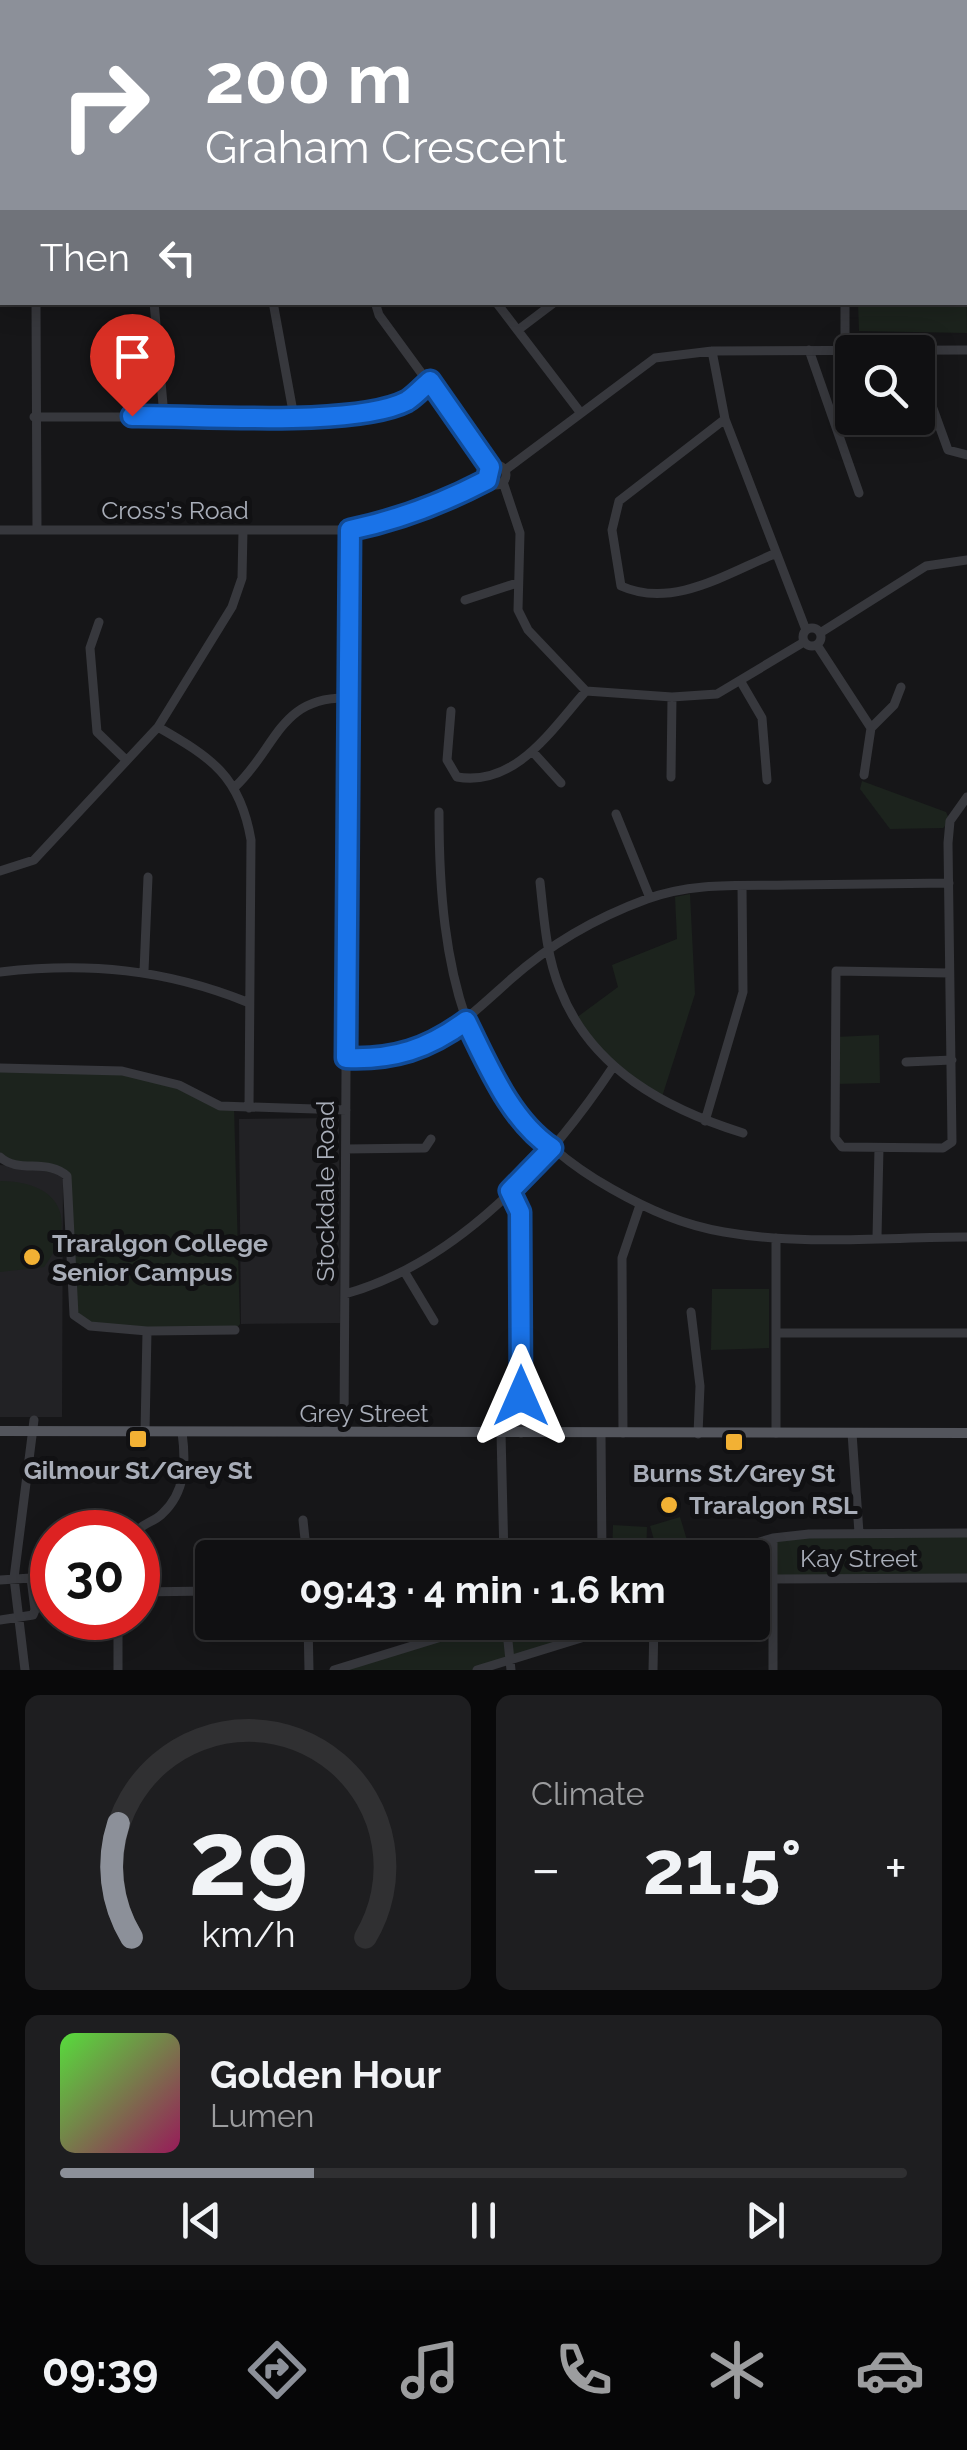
<!DOCTYPE html>
<html lang="en">
<head>
<meta charset="utf-8">
<style>
  :root { --surface:#101012; --page:#1e1e20; --text:#f1f3f6; --muted:#9c9d9f; --line:#303032; --accent:#8c9099 }
  body { margin:0; font-family:Raleway,sans-serif; background:var(--page); color:var(--text); height:100vh; display:flex; flex-direction:column; font-size:38px; white-space:nowrap }
  * { box-sizing:border-box; margin:0 }
  p { font-size:32px; color:var(--muted) }
  .icon { flex:none; width:55px; height:55px; fill:none; stroke:currentColor; stroke-width:2; stroke-linecap:round; stroke-linejoin:round }
  .map { position:relative; height:1670px; overflow:hidden }
  .panel { display:flex; flex-direction:column; gap:25px; padding:25px; background:#09090a; flex:1 }
  .panel>* { flex:none }
  .top-card { position:absolute; left:0px; top:0px; width:968px; height:305px; box-shadow:0 5px 25px #0003,0 0 0 2px var(--line); background:#8c9099; color:#fff; overflow:hidden }
  .tools { position:absolute; left:835px; top:335px; display:grid; gap:20px }
  .tools a { display:grid; place-items:center; width:100px; height:100px; border-radius:10px; background:var(--surface); box-shadow:0 5px 25px #0003,0 0 0 2px var(--line); font-size:50px }
  .speed { position:absolute; left:30px; top:1510px; display:flex; gap:20px; font-size:50px; font-weight:700; text-align:center }
  .speed>* { display:grid; place-content:center; width:130px; height:130px; border-radius:50%; background:var(--surface); box-shadow:0 5px 25px #0003,0 0 0 2px var(--line); line-height:1 }
  .speed .limit { border:15px solid #d22; background:#fff; color:#111 }
  .pin { position:absolute; display:grid; place-items:center; width:85px; height:85px; color:#fff; margin:-102px -42px; border-radius:50% 50% 50% 0; rotate:-45deg; box-shadow:0 0 10px #0007 }
  .pin .icon { rotate:45deg }
  .me { position:absolute; width:110px; margin:-55px; rotate:0deg; stroke-linejoin:round; filter:drop-shadow(0 0 8px #0008) }
  .turn { display:flex; align-items:center; gap:35px; height:210px; padding:0 40px; font-size:45px }
  .turn .icon { width:130px; height:130px; stroke-width:2.5 }
  .turn b { display:block; font-size:70px; line-height:85px }
  .then { display:flex; align-items:center; height:95px; padding:0 40px; background:#0003; gap:20px; font-size:38px }
  .big { font-size:75px; font-weight:700; line-height:1.1 }
  .panel .tile { flex:1; display:flex; flex-direction:column; justify-content:center; gap:15px; min-width:0; padding:0 35px; border-radius:15px; background:var(--page) }
  .panel .dial { align-items:center; gap:0 }
  .dial svg { height:260px; overflow:visible; fill:none; stroke:var(--line); stroke-width:7; stroke-linecap:round; text-anchor:middle }
  .dial text { fill:var(--text); stroke:none }
  .song { display:flex; align-items:center; gap:30px }
  .cover { width:120px; height:120px; border-radius:15px; background:linear-gradient(135deg,hsl(110 70% 55%),hsl(330 70% 35%)) }
  .played { height:10px; border-radius:5px; background:linear-gradient(90deg,var(--accent) 30%,var(--line) 30%) }
  .keys { display:flex; justify-content:space-around; direction:ltr }
  .heat { display:flex; justify-content:space-between; align-items:center; font-size:55px; direction:ltr }
  .panel .tiles { flex:1; display:grid; gap:25px; grid-template-columns:1fr 1fr }
  .tile:last-child { grid-column:span 2 }
  .trip { position:absolute; left:195px; top:1540px; width:575px; height:100px; border-radius:10px; background:var(--surface); box-shadow:0 5px 25px #0003,0 0 0 2px var(--line); font-weight:700; line-height:100px; text-align:center }
  .tab-bar { display:flex; height:160px; justify-content:space-around; align-items:center; background:#060607; color:var(--muted) }
  .tab-bar .icon { width:70px; height:70px }
  .tab-bar .current { color:var(--accent) }
  .tab-bar b { font-size:45px; color:var(--text) }
  .map>svg:first-child { display:block }
</style>
</head>
<body>
<div class="map">
<svg width="967" height="1670" viewBox="0 0 967 1670">
  <rect width="100%" height="100%" fill="#161618"/>
  <!-- built -->
  <path fill="#222225" d="M339,1118L340,1323L241,1324L239,1119Z
    M0,1165L55,1170L63,1179L62,1417H0Z"/>
  <!-- green -->
  <path fill="#1c231d" d="M965,168L967,333L859,331L858,303L965,302Z
    M862,781L946,812L950,821L943,828L890,829L860,789Z
    M690,894L695,994L661,1100L613,1067L576,1018L618,987L612,965L677,939L675,897Z
    M879,1035L880,1083L835,1084V1037Z
    M0,1068L122,1071L234,1107L240,1324L235,1330L90,1326L74,1315L67,1176L7,1163L0,1157Z
    M0,1181C59,1181 80,1219 44,1267L0,1272Z
    M712,1289H769V1348L711,1350Z
    M680,1517L690,1550L659,1557L650,1526Z
    M613,1525L647,1527L646,1557H612Z
    M967,1533V1578L775,1579L753,1586L752,1558H711L773,1538Z
    M490,1623H633L477,1670H332Z"/>
  <g fill="none" stroke-linecap="round" stroke-linejoin="round">
    <!-- minor -->
    <path stroke="#37383d" stroke-width="9" d="M35,0V2
      M626,0L641,2
      M809,0L811,2
      M141,2L142,0
      M475,2L488,0
      M669,2L671,0
      M36,302L37,530
      M154,302L164,416
      M273,302L294,417
      M375,302L379,315L490,467
      M496,302L580,412
      M845,302V350
      M518,330L555,302
      M809,350L859,493
      M712,351L725,419L806,630
      M918,367L948,450L967,455
      M34,417H294L387,408L410,399L430,381
      M725,419L619,501L612,530L621,586C672,609 726,574 774,554
      M486 475a10 10 0 1 1 20 0a10 10 0 1 1-20 0Z
      M505,470L655,358L712,351L967,350
      M503,482L520,533L518,610L528,630L586,691L672,697L717,694L804,642
      M0,530H349L422,510L487,480
      M465,600L517,583
      M99,622L90,648L97,732L126,760
      M803 637a9 9 0 1 1 18 0a9 9 0 1 1-18 0Z
      M820,633L926,566L967,560
      M817,645L871,728L864,775
      M741,682L762,718L767,780
      M451,711L447,760L457,777C516,787 551,730 586,691
      M158,727C212,758 240,776 251,840L249,1108
      M871,728L894,705L901,687
      M532,751L561,783
      M671,777L672,697
      M236,786C277,747 280,696 348,698
      M439,812C439,970 463,1106 612,1189C649,1210 683,1225 724,1232C803,1246 888,1237 967,1237
      M616,814L650,898
      M0,871L34,860L158,727L232,607L242,578L243,530
      M540,882C544,918 546,955 560,989C591,1069 666,1109 743,1133
      M144,971L148,877
      M0,972C88,962 165,969 247,1002
      M949,973L836,971L835,1138L842,1147L943,1148L952,1142L948,843L950,821L967,797
      M346,1058C425,1062 455,1029 510,980C549,945 598,917 647,899C693,882 741,886 789,885C842,884 895,884 949,883
      M906,1062L952,1060
      M0,1068L122,1071L179,1085L220,1106L346,1110
      M705,1121L743,992L742,886
      M346,1149L425,1148L431,1139
      M0,1157C18,1174 48,1158 67,1176L74,1315L90,1326L147,1331L145,1432
      M510,1191L520,1212L521,1433
      M877,1237L879,1148
      M776,1238V1433
      M404,1271L434,1321
      M345,1294C457,1263 550,1162 613,1067
      M691,1312L700,1386L698,1434
      M147,1331L235,1330
      M778,1333H967
      M344,1432L349,530
      M501,1433L504,1558
      M601,1433L602,1558
      M623,1433L622,1258L640,1205
      M852,1433L859,1533
      M303,1520L307,1558
      M136,1532C143,1523 154,1522 162,1514C186,1492 186,1462 182,1432
      M773,1538V1670
      M706,1558L773,1538L809,1534L967,1533
      M0,1580L31,1578L35,1610L33,1615L0,1620
      M752,1586L774,1579L967,1578
      M138,1592L212,1591
      M308,1622L309,1670
      M506,1622L511,1670
      M25,1670L14,1578L34,1420
      M118,1670V1618
      M334,1670L490,1622
      M477,1670L633,1622
      M653,1670L654,1622"/>
    <!-- major -->
    <path stroke="#53555c" stroke-width="10" d="M0,1431L967,1433"/>
  </g>
  <g fill="none" stroke-linecap="round" stroke-linejoin="round">
    <!-- route casing -->
    <g stroke="#114b97" stroke-width="25">
      <path id="route" d="M132,416C196,415 354,428 407,401C415,396 423,387 430,381L490,467L487,480C443,503 398,520 350,530L346,1058C394,1060 428,1049 466,1021C488,1065 510,1120 552,1148L510,1191L520,1212L521,1396"/>
    </g>
    <!-- route -->
    <use href="#route" stroke="#1a73e8" stroke-width="18"/>
  </g>
  <!-- markers -->
  <g fill="#f2b134" stroke="#111113" stroke-width="4">
    <circle cx="32" cy="1257" r="10"/>
    <rect x="128" y="1429" width="20" height="20" rx="5"/>
    <rect x="724" y="1432" width="20" height="20" rx="5"/>
    <circle cx="669" cy="1505" r="10"/>
  </g>
  <g text-anchor="middle" stroke-width="10" stroke-linejoin="round" paint-order="stroke">
    <!-- street labels -->
    <g font-size="25" fill="#a8adb8" stroke="#111113">
      <text x="175" y="519">Cross's Road</text>
      <text transform="translate(325 1191) rotate(-90)" y="9">Stockdale Road</text>
      <text x="364" y="1422">Grey Street</text>
      <text x="859" y="1567">Kay Street</text>
    </g>
    <!-- poi labels -->
    <g font-size="25" font-weight="bold" fill="#a8adb8" stroke="#111113" text-anchor="start">
      <text x="52" y="1252">Traralgon College<tspan x="52" dy="29">Senior Campus</tspan></text>
      <text x="138" y="1479" text-anchor="middle">Gilmour St/Grey St</text>
      <text x="734" y="1482" text-anchor="middle">Burns St/Grey St</text>
      <text x="689" y="1514">Traralgon RSL</text>
    </g>
  </g>
</svg>
<div class="tools">
<a><svg class="icon" aria-label="search" viewBox="0 0 24 24"><circle cx="10" cy="10" r="6"/><path d="M15 15l6 6"/></svg></a>
</div>
<div class="speed"><div class="limit">30</div></div>
<div class="pin" style="left:132px;top:416px;background:#d93025"><svg class="icon" aria-label="arrive" viewBox="0 0 24 24"><path d="M6 21V4h12l-3 4 3 4H6"/></svg></div>
<svg class="me" style="left:521px;top:1396px" viewBox="-20 -20 40 40"><path d="M0-17L14 15 0 8-14 15z" fill="#1a73e8" stroke="#fff" stroke-width="4"/></svg>
<div class="trip">09:43 · 4 min · 1.6 km</div>
<div class="top-card">
<div class="turn"><svg class="icon" aria-label="right" viewBox="0 0 24 24"><path d="M7 20v-9h11M14 6l5 5-5 5"/></svg><div><b>200 m</b>Graham Crescent</div></div>
<div class="then">Then<svg class="icon" aria-label="left" viewBox="0 0 24 24"><path d="M17 20v-9H6M10 6l-5 5 5 5"/></svg></div>
</div>
</div>
<section class="panel">
<div class="tiles">
<div class="tile dial"><svg viewBox="0 0 100 80">
<path d="M14 69A42 42 0 1 1 86 69"/>
<path d="M14 69A42 42 0 0 1 10 34" stroke="#8c9099"/>
<text x="50" y="56" font-size="32" font-weight="700">29</text>
<text x="50" y="72" font-size="11">km/h</text>
</svg></div>
<div class="tile"><p>Climate</p>
<div class="heat"><a>−</a><b class="big">21.5°</b><a>+</a></div>
</div>
<div class="tile">
<div class="song"><i class="cover"></i><div><b>Golden Hour</b><p>Lumen</p></div></div>
<div class="played"></div>
<div class="keys"><svg class="icon" aria-label="previous" viewBox="0 0 24 24"><path d="M18 5L8 12l10 7zM5 5v14"/></svg><svg class="icon" aria-label="pause" viewBox="0 0 24 24"><path d="M8 5v14M16 5v14"/></svg><svg class="icon" aria-label="next" viewBox="0 0 24 24"><path d="M6 5l10 7-10 7zM19 5v14"/></svg></div>
</div>
</div>
</section>
<nav class="tab-bar">
<b>09:39</b>
<svg class="icon current" aria-label="directions" viewBox="0 0 24 24"><path d="M12 3l9 9-9 9-9-9zM9 14v-3h6M13 9l2 2-2 2"/></svg>
<svg class="icon" aria-label="music" viewBox="0 0 24 24"><path d="M9 18V5l10-2v13"/><circle cx="6" cy="18" r="3"/><circle cx="16" cy="16" r="3"/></svg>
<svg class="icon" aria-label="phone" viewBox="0 0 24 24"><path d="M5 4h4l2 5-3 2q2 4 5 5l2-3 5 2v4C11 20 4 13 5 4z"/></svg>
<svg class="icon" aria-label="climate" viewBox="0 0 24 24"><path d="M12 3v18M4 7l16 10M4 17L20 7"/></svg>
<svg class="icon" aria-label="car" viewBox="0 0 24 24"><path d="M5 17H2v-5l4-1 3-4h7l3 4 3 1v5h-3M9 17h6M6 11h13"/><circle cx="7" cy="17" r="2"/><circle cx="17" cy="17" r="2"/></svg>
</nav>
</body>
</html>
